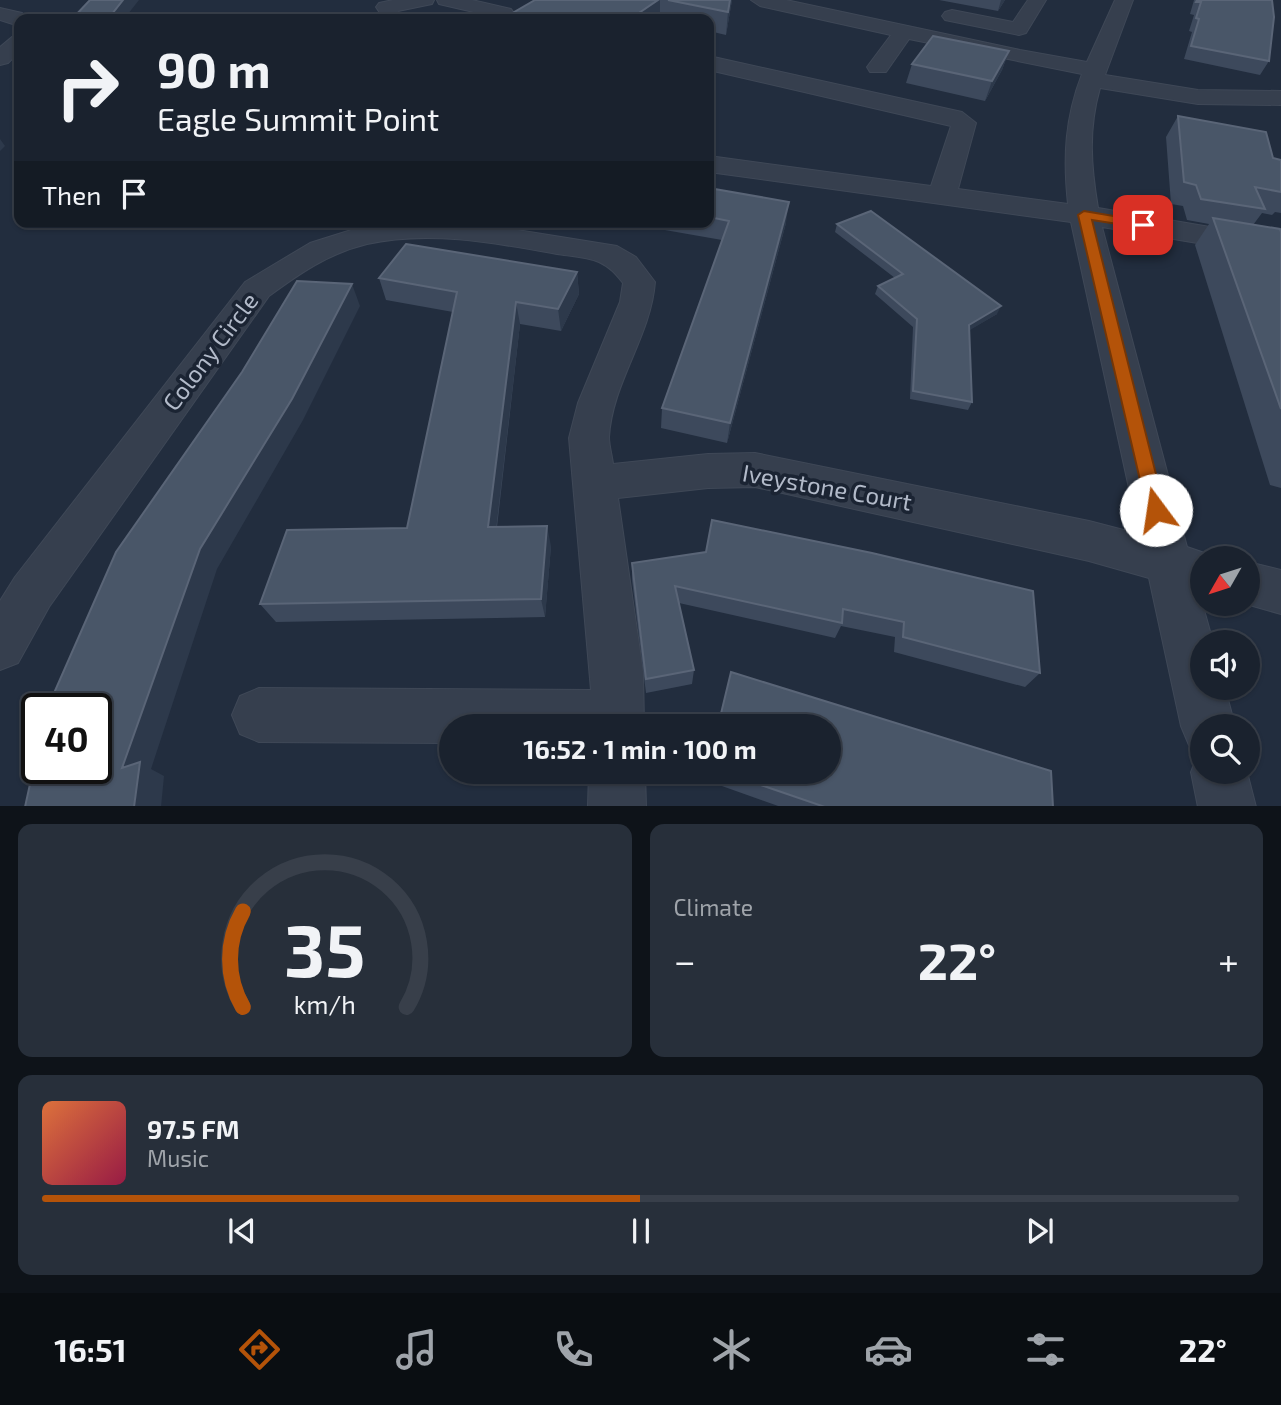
<!DOCTYPE html>
<html lang="en">
<head>
<meta charset="utf-8">
<style>
  :root { --surface:#1a222e; --page:#272f3a; --text:#f1f3f6; --muted:#9fa4aa; --line:#383f4a; --accent:#b45309 }
  body { margin:0; font-family:"Exo 2",sans-serif; background:var(--page); color:var(--text); height:100vh; display:flex; flex-direction:column; font-size:26px; white-space:nowrap }
  * { box-sizing:border-box; margin:0 }
  p { font-size:23px; color:var(--muted) }
  .icon { flex:none; width:38px; height:38px; fill:none; stroke:currentColor; stroke-width:2; stroke-linecap:round; stroke-linejoin:round }
  .map { position:relative; height:806px; overflow:hidden }
  .sheet { display:flex; flex-direction:column; gap:18px; padding:18px; background:#0e1319; flex:1 }
  .sheet>* { flex:none }
  .banner { position:absolute; left:14px; top:14px; width:700px; height:214px; border-radius:14px; box-shadow:0 2px 5px #0004,0 0 0 2px var(--line); background:#1a222e; color:var(--text); overflow:hidden }
  .needle { width:46px; rotate:231deg }
  .buttons { position:absolute; left:1190px; top:546px; display:grid; gap:14px }
  .buttons a { display:grid; place-items:center; width:70px; height:70px; border-radius:50%; background:var(--surface); box-shadow:0 2px 5px #0004,0 0 0 2px var(--line); font-size:35px }
  .speed { position:absolute; left:21px; top:693px; display:flex; gap:14px; font-size:35px; font-weight:700; text-align:center }
  .speed>* { display:grid; place-content:center; width:91px; height:91px; border-radius:50%; background:var(--surface); box-shadow:0 2px 5px #0004,0 0 0 2px var(--line); line-height:1 }
  .speed .limit { border:4px solid #111; border-radius:10px; background:#fff; color:#111 }
  .pin { position:absolute; display:grid; place-items:center; width:60px; height:60px; color:#fff; margin:-30px; border-radius:14px; box-shadow:0 4px 10px #0006 }
  .me { position:absolute; width:77px; margin:-38px; rotate:346deg; stroke-linejoin:round; filter:drop-shadow(0 0 5px #0008) }
  .turn { display:flex; align-items:center; gap:24px; height:147px; padding:0 28px; font-size:32px }
  .turn .icon { width:91px; height:91px; stroke-width:2.5 }
  .turn b { display:block; font-size:49px; line-height:60px }
  .then { display:flex; align-items:center; height:66px; padding:0 28px; background:#0003; gap:14px; font-size:26px }
  .big { font-size:52px; font-weight:700; line-height:1.1 }
  .sheet .tile { flex:1; display:flex; flex-direction:column; justify-content:center; gap:10px; min-width:0; padding:0 24px; border-radius:14px; background:var(--page) }
  .sheet .dial { align-items:center; gap:0 }
  .dial svg { height:182px; overflow:visible; fill:none; stroke:var(--line); stroke-width:7; stroke-linecap:round; text-anchor:middle }
  .dial text { fill:var(--text); stroke:none }
  .song { display:flex; align-items:center; gap:21px }
  .cover { width:84px; height:84px; border-radius:10px; background:linear-gradient(135deg,hsl(20 70% 55%),hsl(340 70% 35%)) }
  .played { height:7px; border-radius:4px; background:linear-gradient(90deg,var(--accent) 50%,var(--line) 50%) }
  .keys { display:flex; justify-content:space-around; direction:ltr }
  .heat { display:flex; justify-content:space-between; align-items:center; font-size:38px; direction:ltr }
  .sheet .tiles { flex:1; display:grid; gap:18px; grid-template-columns:1fr 1fr }
  .tile:last-child { grid-column:span 2 }
  .trip { position:absolute; left:439px; top:714px; width:402px; height:70px; border-radius:35px; background:var(--surface); box-shadow:0 2px 5px #0004,0 0 0 2px var(--line); font-weight:700; line-height:70px; text-align:center }
  .menu { display:flex; height:112px; justify-content:space-around; align-items:center; background:#0a0e12; color:var(--muted) }
  .menu .icon { width:49px; height:49px }
  .menu .current { color:var(--accent) }
  .menu b { font-size:32px; color:var(--text) }
  .map>svg:first-child { display:block }
</style>
</head>
<body>
<div class="map">
<svg width="1281" height="807" viewBox="0 0 1281 807">
  <rect width="100%" height="100%" fill="#222d3e"/>
  <g fill="none" stroke-linecap="round" stroke-linejoin="round">
    <!-- minor casing -->
    <g stroke="#3f4857" stroke-width="2">
      <path id="minor" d="M393,0H434L432,4L398,11L404,19H384L376,7L379,3Z
        M437,0H472L511,9L514,13L504,19L439,4Z
        M751,0H786L1020,50L1087,62L1115,0H1133L1105,75L1198,90L1281,91V105L1198,104L1100,88C1088,130 1091,166 1098,208L1281,239V257L1102,227L1187,547L1219,558H1202V593L1199,592L1213,642H1202V688H1225L1235,726H1202V751L1189,745L1181,726L1149,578L1089,561L755,487L708,488L618,498L643,672L644,726H452V743L259,742L240,734L232,715L240,696L259,688L591,690L569,438L578,403L620,302L623,283C616,274 610,267 599,262C587,257 570,256 557,254C496,243 429,230 367,244C329,253 299,274 269,296L49,607L18,663L0,670V601L15,577L245,282L310,243L364,226L392,222H468L617,246L636,257L655,282C651,336 612,383 609,437C609,446 612,455 613,464L708,454L755,453L1089,521L1139,534L1071,222L709,172V156L931,186L951,126L709,70V56L962,112L976,123L958,189L1068,204C1063,157 1065,118 1082,74L909,39L886,72H870L867,67L891,35L760,6Z
        M1028,0H1046L1026,33L1019,35L945,20L942,16L945,12L952,10L1013,22Z
        M0,8L22,13L28,19H19V26L0,20Z
        M19,35V52L8,63L0,65V47L12,37Z
        M1248,562L1281,570V614L1246,604Z
        M1202,751V772H1247L1256,807H1198L1191,772L1199,752Z
        M589,772H645L646,807H588Z"/>
    </g>
    <!-- minor -->
    <use href="#minor" fill="#363f4e" fill-rule="evenodd"/>
  </g>
  <!-- wall -->
  <path fill="#3d495c" d="M535,0H732L726,35L709,31V19H502Z
    M939,0H1005L998,11Z
    M1194,0H1272L1269,61L1260,75L1184,59L1192,32L1189,31L1194,15L1190,14Z
    M1009,51L1002,70L985,101L906,83L912,64Z
    M1178,116L1273,158L1281,160V213L1275,212L1272,215L1262,213L1253,225L1281,232V488L1270,485L1195,245L1209,224L1187,220L1183,206L1171,204L1166,137Z
    M709,188L786,223L727,443L661,428L662,408L722,240L619,222H709Z
    M837,224L997,314L969,330L972,402L968,410L910,399L913,327L875,294L878,286L895,278L835,232Z
    M577,272L579,294L561,331L520,324L497,527L551,546L545,617L276,622L260,604L407,528L453,312L386,300L379,278Z
    M712,520L1040,673L1025,687L894,652L895,637L841,626L835,638L679,603L694,670L692,684L646,693L632,580V563L706,552Z
    M707,772H830L1053,807H781L705,780Z"/>
  <!-- shaded-wall -->
  <path fill="#2d394b" d="M123,0H139L124,19H108Z
    M658,0H660V19H630Z
    M730,0H732L731,6L726,35L728,12Z
    M1001,0H1005L998,11Z
    M1009,51L1002,70L985,101L992,81Z
    M0,139L5,146L0,151Z
    M789,202L786,223L727,443L730,423Z
    M577,272L579,294L561,331L558,309Z
    M352,284L360,306L303,420L217,569L151,769L164,776L161,807H134L122,768L200,549Z
    M516,302L520,324L494,547L488,527Z
    M1001,306L997,314L965,333L969,325Z
    M547,526L551,546L545,617L541,599Z"/>
  <!-- building -->
  <path fill="#495668" stroke="#5a6577" stroke-width="2" d="M90,0H123L108,19H72Z
    M535,0H658L630,19H502Z
    M668,0H730L728,12Z
    M1197,0H1272L1274,17L1269,61L1191,46L1199,19L1196,18L1201,2H1196Z
    M933,36L1009,51L992,81L912,64Z
    M1178,116L1266,132L1273,158L1281,160V192L1255,187L1265,209L1201,199L1196,185L1184,182Z
    M709,188L789,202L730,423L662,408L729,221L709,217Z
    M871,211L1001,306L969,325L972,402L913,391L917,319L878,286L903,274L837,224Z
    M1213,218L1280,229L1281,232V409Z
    M406,244L577,272L558,309L516,302L488,527L547,526L541,599L260,604L287,530L407,528L457,292L379,278Z
    M297,281L352,284L292,399L200,549L122,768L140,762L134,807H25L37,752V768H96V709H47L116,552L242,372Z
    M712,520L872,553L1033,591L1040,673L903,637L904,622L843,609L842,623L675,586L694,670L646,679L632,563L706,552Z
    M731,672L1051,771L1053,807H825L723,772H830V726H718Z
    M37,733V745L31,746Z"/>
  <!-- route -->
  <path fill="#b45309" stroke="#753606" stroke-width="2" d="M1084,211L1143,221L1149,225L1143,228L1092,220L1165,510L1162,515L1156,517L1150,515L1147,510L1078,215Z"/>
  <g text-anchor="middle" stroke-width="7" stroke-linejoin="round" paint-order="stroke">
    <!-- street labels -->
    <g font-size="24" fill="#b2bac9" stroke="#1b2433">
      <text transform="translate(211 352) rotate(-53)" y="8">Colony Circle</text>
      <text transform="translate(827 488) rotate(10)" y="8">Iveystone Court</text>
    </g>
  </g>
</svg>
<div class="buttons">
<a><svg class="needle" viewBox="-14 -14 28 28"><path d="M0-13l5 13h-10z" fill="#e53935"/><path d="M0 13l5-13h-10z" fill="#9fa4aa"/></svg></a>
<a><svg class="icon" aria-label="sound" viewBox="0 0 24 24"><path d="M4 9h4l5-4v14l-5-4H4zM17 9q2 3 0 6"/></svg></a>
<a><svg class="icon" aria-label="search" viewBox="0 0 24 24"><circle cx="10" cy="10" r="6"/><path d="M15 15l6 6"/></svg></a>
</div>
<div class="speed"><div class="limit">40</div></div>
<div class="pin" style="left:1143px;top:225px;background:#d93025"><svg class="icon" aria-label="arrive" viewBox="0 0 24 24"><path d="M6 21V4h12l-3 4 3 4H6"/></svg></div>
<svg class="me" style="left:1156px;top:510px" viewBox="-20 -20 40 40"><circle r="19" fill="#fff"/><path d="M0-13L10 11 0 6-10 11z" fill="#b45309"/></svg>
<div class="trip">16:52 · 1 min · 100 m</div>
<div class="banner">
<div class="turn"><svg class="icon" aria-label="right" viewBox="0 0 24 24"><path d="M7 20v-9h11M14 6l5 5-5 5"/></svg><div><b>90 m</b>Eagle Summit Point</div></div>
<div class="then">Then<svg class="icon" aria-label="arrive" viewBox="0 0 24 24"><path d="M6 21V4h12l-3 4 3 4H6"/></svg></div>
</div>
</div>
<section class="sheet">
<div class="tiles">
<div class="tile dial"><svg viewBox="0 0 100 80">
<path d="M14 69A42 42 0 1 1 86 69"/>
<path d="M14 69A42 42 0 0 1 14 27" stroke="#b45309"/>
<text x="50" y="56" font-size="32" font-weight="700">35</text>
<text x="50" y="72" font-size="11">km/h</text>
</svg></div>
<div class="tile"><p>Climate</p>
<div class="heat"><a>−</a><b class="big">22°</b><a>+</a></div>
</div>
<div class="tile">
<div class="song"><i class="cover"></i><div><b>97.5 FM</b><p>Music</p></div></div>
<div class="played"></div>
<div class="keys"><svg class="icon" aria-label="previous" viewBox="0 0 24 24"><path d="M18 5L8 12l10 7zM5 5v14"/></svg><svg class="icon" aria-label="pause" viewBox="0 0 24 24"><path d="M8 5v14M16 5v14"/></svg><svg class="icon" aria-label="next" viewBox="0 0 24 24"><path d="M6 5l10 7-10 7zM19 5v14"/></svg></div>
</div>
</div>
</section>
<nav class="menu">
<b>16:51</b>
<svg class="icon current" aria-label="directions" viewBox="0 0 24 24"><path d="M12 3l9 9-9 9-9-9zM9 14v-3h6M13 9l2 2-2 2"/></svg>
<svg class="icon" aria-label="music" viewBox="0 0 24 24"><path d="M9 18V5l10-2v13"/><circle cx="6" cy="18" r="3"/><circle cx="16" cy="16" r="3"/></svg>
<svg class="icon" aria-label="phone" viewBox="0 0 24 24"><path d="M5 4h4l2 5-3 2q2 4 5 5l2-3 5 2v4C11 20 4 13 5 4z"/></svg>
<svg class="icon" aria-label="climate" viewBox="0 0 24 24"><path d="M12 3v18M4 7l16 10M4 17L20 7"/></svg>
<svg class="icon" aria-label="car" viewBox="0 0 24 24"><path d="M5 17H2v-5l4-1 3-4h7l3 4 3 1v5h-3M9 17h6M6 11h13"/><circle cx="7" cy="17" r="2"/><circle cx="17" cy="17" r="2"/></svg>
<svg class="icon" aria-label="filters" viewBox="0 0 24 24"><path d="M4 7h16M4 17h16"/><circle cx="9" cy="7" r="2"/><circle cx="15" cy="17" r="2"/></svg>
<b>22°</b>
</nav>
</body>
</html>
